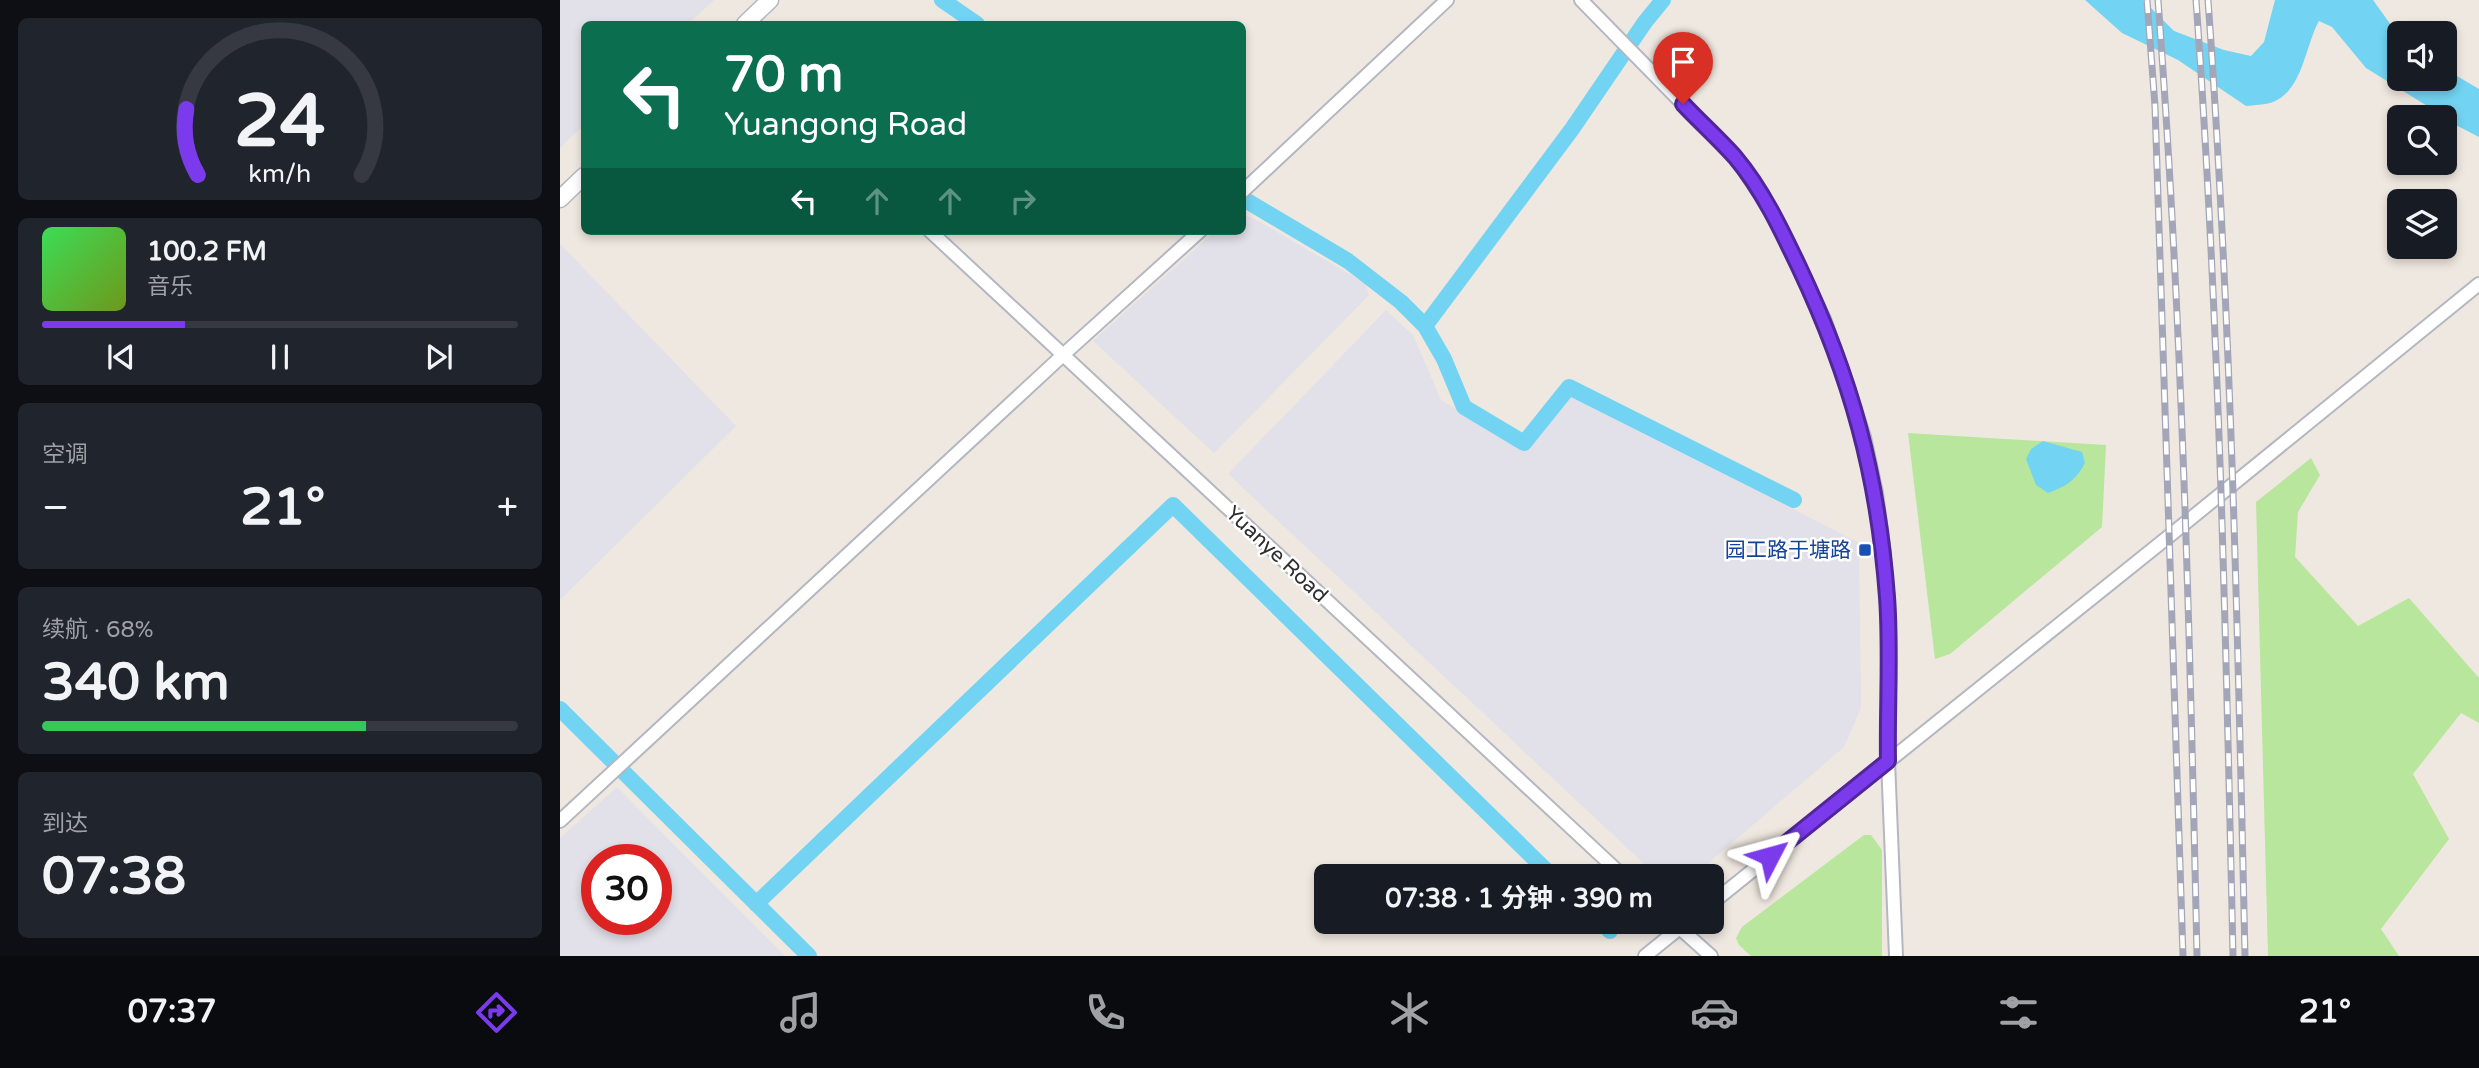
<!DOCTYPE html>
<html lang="zh">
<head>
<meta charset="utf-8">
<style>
  :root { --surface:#171b24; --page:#20242c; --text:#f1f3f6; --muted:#9ea1a6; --line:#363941; --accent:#7c3aed }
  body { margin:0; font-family:"Varela Round","Noto Sans SC",sans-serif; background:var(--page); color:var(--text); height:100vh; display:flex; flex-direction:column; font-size:26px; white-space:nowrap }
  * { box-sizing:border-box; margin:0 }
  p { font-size:23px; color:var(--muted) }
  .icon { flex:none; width:38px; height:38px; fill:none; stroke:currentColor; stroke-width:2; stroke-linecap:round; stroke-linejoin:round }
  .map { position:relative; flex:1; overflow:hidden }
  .details { display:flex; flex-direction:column; gap:18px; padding:18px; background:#0d0f14; width:560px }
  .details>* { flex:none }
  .top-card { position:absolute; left:21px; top:21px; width:665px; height:214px; border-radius:10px; box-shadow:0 4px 10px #0003; background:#0b6e4f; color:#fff; overflow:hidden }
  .controls { position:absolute; left:1827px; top:21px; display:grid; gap:14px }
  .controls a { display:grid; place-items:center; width:70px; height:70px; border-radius:10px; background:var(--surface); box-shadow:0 4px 10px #0003; font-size:35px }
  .speed { position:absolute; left:21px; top:844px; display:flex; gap:14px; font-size:35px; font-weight:700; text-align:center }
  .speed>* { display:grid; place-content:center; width:91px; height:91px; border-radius:50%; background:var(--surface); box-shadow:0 4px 10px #0003; line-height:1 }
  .speed .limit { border:10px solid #d22; background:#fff; color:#111 }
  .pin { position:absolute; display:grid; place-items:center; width:60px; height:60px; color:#fff; margin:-72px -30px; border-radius:50% 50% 50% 0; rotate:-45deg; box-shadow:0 0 7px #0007 }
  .pin .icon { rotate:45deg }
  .me { position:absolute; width:77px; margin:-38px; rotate:51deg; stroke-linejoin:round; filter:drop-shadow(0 0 5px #0008) }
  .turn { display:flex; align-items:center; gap:24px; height:147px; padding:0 28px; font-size:32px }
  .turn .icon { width:91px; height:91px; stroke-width:2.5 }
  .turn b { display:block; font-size:49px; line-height:60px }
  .lanes { display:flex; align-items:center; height:66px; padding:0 28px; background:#0003; justify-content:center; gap:35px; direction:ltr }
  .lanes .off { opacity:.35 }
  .big { font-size:52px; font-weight:700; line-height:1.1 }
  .details .card { flex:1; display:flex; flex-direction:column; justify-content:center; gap:10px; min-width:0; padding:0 24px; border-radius:10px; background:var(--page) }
  .details .dial { align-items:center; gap:0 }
  .dial svg { height:182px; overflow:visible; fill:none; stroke:var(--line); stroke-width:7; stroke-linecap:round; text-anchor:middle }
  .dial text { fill:var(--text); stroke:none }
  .song { display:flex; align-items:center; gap:21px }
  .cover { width:84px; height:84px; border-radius:10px; background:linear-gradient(135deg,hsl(130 70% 55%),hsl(80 70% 35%)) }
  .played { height:7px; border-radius:4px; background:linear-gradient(90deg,var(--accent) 30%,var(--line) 30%) }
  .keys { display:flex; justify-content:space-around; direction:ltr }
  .heat { display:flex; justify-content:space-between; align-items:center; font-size:38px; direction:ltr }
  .charge { height:10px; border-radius:5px; background:linear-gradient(90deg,#34c759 68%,var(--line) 0) }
  .trip { position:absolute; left:754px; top:864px; width:410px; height:70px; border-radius:10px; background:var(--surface); box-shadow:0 4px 10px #0003; font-weight:700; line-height:70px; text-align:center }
  .menu { display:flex; height:112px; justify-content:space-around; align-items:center; background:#090b0e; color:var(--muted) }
  .menu .icon { width:49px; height:49px }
  .menu .on { color:var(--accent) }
  .menu b { font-size:32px; color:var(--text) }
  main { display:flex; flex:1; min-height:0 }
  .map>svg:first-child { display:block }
</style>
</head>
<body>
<main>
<section class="details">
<div class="card dial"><svg viewBox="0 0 100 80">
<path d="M14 69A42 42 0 1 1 86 69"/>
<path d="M14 69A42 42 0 0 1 9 40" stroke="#7c3aed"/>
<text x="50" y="56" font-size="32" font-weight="700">24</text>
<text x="50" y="72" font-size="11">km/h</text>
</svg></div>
<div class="card">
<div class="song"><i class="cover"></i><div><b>100.2 FM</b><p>音乐</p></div></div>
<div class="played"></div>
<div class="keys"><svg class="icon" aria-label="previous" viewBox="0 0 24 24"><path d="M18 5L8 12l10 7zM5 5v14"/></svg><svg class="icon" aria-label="pause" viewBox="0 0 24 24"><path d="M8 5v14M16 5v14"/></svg><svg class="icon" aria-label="next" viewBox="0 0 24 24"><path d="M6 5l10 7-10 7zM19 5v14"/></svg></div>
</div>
<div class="card"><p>空调</p>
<div class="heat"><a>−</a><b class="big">21°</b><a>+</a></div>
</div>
<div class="card"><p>续航 · 68%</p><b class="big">340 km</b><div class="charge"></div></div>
<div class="card"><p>到达</p><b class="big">07:38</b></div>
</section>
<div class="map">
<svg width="1919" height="956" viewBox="0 0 1919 956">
  <rect width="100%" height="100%" fill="#efe8e0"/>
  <!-- industrial -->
  <path fill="#e2e0e8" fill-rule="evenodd" d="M0,0H154L128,24H24V125L0,148Z
    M683,215L693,218L805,283L809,295L654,453L533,341L655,231H682Z
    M0,244L176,426L0,600Z
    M826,310L853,335L881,400L963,450L1012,395L1299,543L1301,708L1284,747L1132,877H1098L668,474Z
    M57,787L225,956H0V838ZM96,859V919H37V859Z"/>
  <!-- green -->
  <path fill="#b8e69c" d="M1348,433L1546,445L1542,527L1390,654L1375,659Z
    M1751,458L1760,475L1738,512L1735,557L1798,626L1849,598L1919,678V723L1901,713L1853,774L1889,839L1821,929L1839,956H1708L1696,502Z
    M1304,835H1311L1322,850V956H1191L1179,945L1176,938L1182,927Z"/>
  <!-- water -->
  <path fill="#72d4f2" d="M1525,0H1583L1614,31L1664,50L1691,56L1704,42L1715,0H1813L1831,25L1840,33L1839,79H1885V69L1919,89V137L1886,120L1885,117L1806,68L1772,27L1759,21C1745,46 1743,90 1713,102C1705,105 1694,105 1686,106L1618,60L1562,33Z
    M1483,441L1522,452L1525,463C1516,480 1507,486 1488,493L1476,485L1466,459L1471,449Z"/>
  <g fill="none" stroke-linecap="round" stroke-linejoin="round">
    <!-- canal -->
    <path stroke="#72d4f2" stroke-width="16" d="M382,0L417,24
      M682,198L788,261L841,302L865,326L884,359L904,407L964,443L1009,387L1234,500
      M865,326L1012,129L1085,22L1103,0
      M0,709L249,956
      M196,904L613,505L993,877
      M1041,922L1050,931"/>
    <!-- minor casing -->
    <g stroke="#b4b7c1" stroke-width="16">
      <path id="minor" d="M1021,0L1176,158L1212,212L1264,319L1284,376L1304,437L1316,493L1323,546L1328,601V761L1336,956
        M682,192L887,0
        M370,231L1064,877
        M0,821L503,355L640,231
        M1152,903L1608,537L1919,284
        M1113,922L1151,956
        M1085,956L1127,922"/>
    </g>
    <!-- tertiary casing -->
    <g stroke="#b4b7c1" stroke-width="19">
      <path id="tertiary" d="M185,24L210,0
        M0,199L24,176"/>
    </g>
    <!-- minor -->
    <use href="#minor" stroke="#fff" stroke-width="12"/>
    <!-- tertiary -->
    <use href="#tertiary" stroke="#fff" stroke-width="16"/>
    <!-- rail casing -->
    <g stroke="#a2a6b8" stroke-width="7">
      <path id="rail" d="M1587,0L1595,106L1623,956
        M1598,0C1622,318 1630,637 1637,956
        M1636,0C1659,318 1666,637 1673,956
        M1648,0C1671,318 1678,637 1685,956"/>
    </g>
    <!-- rail -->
    <use href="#rail" stroke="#fff" stroke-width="4.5" stroke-dasharray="13" stroke-linecap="butt"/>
  </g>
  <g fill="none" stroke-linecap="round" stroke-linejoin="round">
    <!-- route casing -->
    <g stroke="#51269a" stroke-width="18">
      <path id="route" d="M1123,104C1140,122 1159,139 1175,157C1202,189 1221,229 1239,267C1291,377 1318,475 1327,597C1331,651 1327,707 1328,761L1210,856"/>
    </g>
    <!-- route -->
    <use href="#route" stroke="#7c3aed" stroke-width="12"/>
  </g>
  <!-- markers -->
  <rect fill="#1a4fb4" stroke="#fff" stroke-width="2.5" x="1298" y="543" width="14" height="14" rx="3.5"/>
  <g text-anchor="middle" stroke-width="5" stroke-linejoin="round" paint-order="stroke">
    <!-- transit labels -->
    <g font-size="21" fill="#164399" stroke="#fff" text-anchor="end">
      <text x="1291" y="557">园工路于塘路</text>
    </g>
    <!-- street labels -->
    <g font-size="21" fill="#2e2e2e" stroke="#fff">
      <text transform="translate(717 554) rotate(43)" y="7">Yuanye Road</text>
    </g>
  </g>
</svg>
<div class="controls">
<a><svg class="icon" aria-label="sound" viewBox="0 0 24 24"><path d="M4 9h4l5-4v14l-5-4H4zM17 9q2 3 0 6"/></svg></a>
<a><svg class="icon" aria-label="search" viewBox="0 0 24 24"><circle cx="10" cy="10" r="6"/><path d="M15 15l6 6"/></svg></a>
<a><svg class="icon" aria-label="layers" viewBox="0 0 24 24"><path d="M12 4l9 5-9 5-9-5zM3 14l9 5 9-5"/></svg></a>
</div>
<div class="speed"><div class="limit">30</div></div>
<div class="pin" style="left:1123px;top:104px;background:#d93025"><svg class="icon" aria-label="arrive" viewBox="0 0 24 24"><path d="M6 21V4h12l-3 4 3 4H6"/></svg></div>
<svg class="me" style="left:1210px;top:856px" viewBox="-20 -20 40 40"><path d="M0-17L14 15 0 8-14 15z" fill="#7c3aed" stroke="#fff" stroke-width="4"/></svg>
<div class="trip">07:38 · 1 分钟 · 390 m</div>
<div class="top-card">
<div class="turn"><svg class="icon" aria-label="left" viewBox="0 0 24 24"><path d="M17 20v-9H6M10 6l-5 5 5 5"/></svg><div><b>70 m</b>Yuangong Road</div></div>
<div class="lanes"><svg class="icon" aria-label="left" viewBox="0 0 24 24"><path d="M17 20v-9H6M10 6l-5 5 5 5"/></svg><svg class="icon off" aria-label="ahead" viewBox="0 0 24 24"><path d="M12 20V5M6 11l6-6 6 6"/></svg><svg class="icon off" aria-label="ahead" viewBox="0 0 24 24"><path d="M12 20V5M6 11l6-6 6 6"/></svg><svg class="icon off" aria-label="right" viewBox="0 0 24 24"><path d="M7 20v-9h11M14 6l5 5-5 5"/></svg></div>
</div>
</div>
</main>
<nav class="menu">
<b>07:37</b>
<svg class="icon on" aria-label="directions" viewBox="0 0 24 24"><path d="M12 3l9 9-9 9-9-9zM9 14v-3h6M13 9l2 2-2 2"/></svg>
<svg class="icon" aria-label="music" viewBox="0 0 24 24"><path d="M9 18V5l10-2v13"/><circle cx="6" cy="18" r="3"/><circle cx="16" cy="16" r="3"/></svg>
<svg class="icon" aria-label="phone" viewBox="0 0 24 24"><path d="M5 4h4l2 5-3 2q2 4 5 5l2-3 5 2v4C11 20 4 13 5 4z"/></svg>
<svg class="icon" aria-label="climate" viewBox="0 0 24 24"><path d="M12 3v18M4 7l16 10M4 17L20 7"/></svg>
<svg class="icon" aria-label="car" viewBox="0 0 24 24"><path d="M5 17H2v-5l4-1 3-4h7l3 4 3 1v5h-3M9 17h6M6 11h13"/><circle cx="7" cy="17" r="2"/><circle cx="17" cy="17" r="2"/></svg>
<svg class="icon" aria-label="filters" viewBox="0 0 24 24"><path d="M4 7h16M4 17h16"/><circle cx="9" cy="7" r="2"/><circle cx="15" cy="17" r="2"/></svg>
<b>21°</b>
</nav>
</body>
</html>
